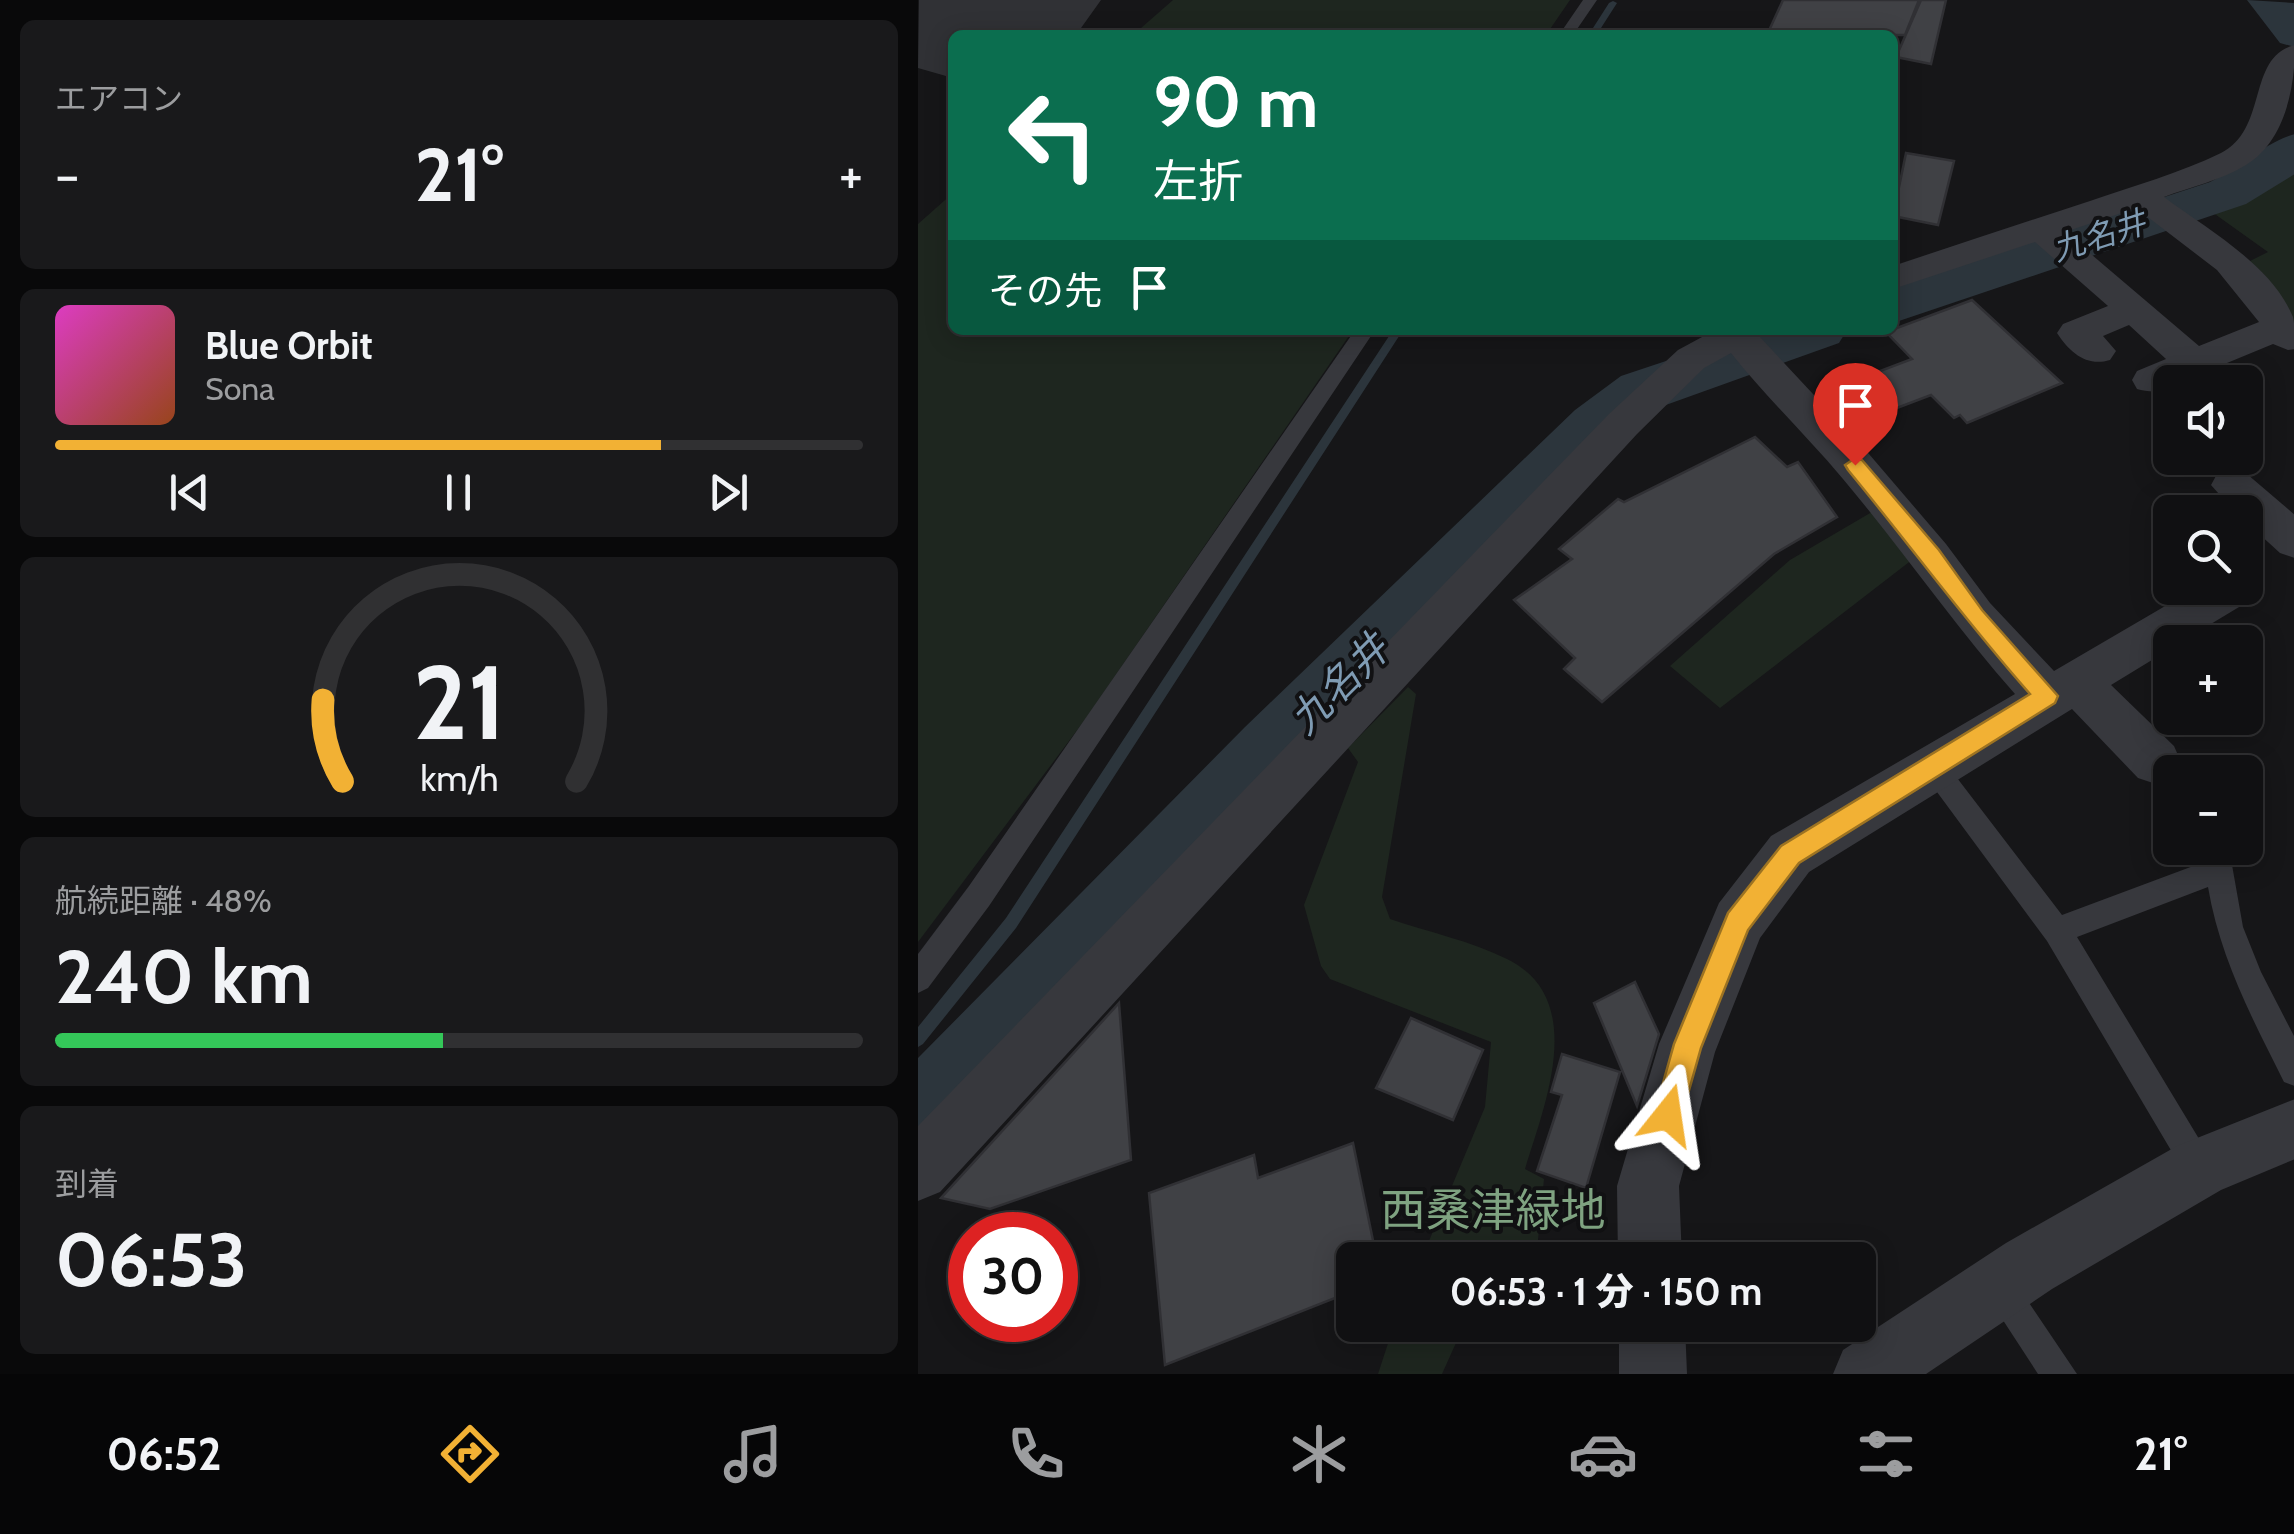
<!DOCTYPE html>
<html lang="ja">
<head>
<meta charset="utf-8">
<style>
  :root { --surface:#101012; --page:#19191b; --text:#f1f3f6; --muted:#9c9d9f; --line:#303032; --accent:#f2b134 }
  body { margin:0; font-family:Cabin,"Noto Sans JP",sans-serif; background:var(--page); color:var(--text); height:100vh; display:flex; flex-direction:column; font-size:38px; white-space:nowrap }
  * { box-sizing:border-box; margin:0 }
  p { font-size:32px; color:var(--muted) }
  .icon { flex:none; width:55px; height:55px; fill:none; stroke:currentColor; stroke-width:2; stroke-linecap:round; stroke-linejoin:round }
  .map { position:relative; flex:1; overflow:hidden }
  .drawer { display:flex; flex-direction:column; gap:20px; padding:20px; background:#09090a; width:918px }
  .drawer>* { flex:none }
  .banner { position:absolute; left:30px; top:30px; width:950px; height:305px; border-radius:15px; box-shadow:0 5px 25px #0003,0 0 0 2px var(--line); background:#0b6e4f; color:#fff; overflow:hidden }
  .controls { position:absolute; left:1235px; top:365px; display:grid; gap:20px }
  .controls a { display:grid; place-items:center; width:110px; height:110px; border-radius:15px; background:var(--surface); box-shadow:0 5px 25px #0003,0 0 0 2px var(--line); font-size:50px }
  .speed { position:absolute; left:30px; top:1212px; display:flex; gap:20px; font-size:50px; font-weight:700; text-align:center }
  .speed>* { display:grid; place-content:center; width:130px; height:130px; border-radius:50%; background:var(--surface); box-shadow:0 5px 25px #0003,0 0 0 2px var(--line); line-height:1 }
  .speed .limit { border:15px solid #d22; background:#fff; color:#111 }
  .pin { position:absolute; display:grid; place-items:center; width:85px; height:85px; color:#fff; margin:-102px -42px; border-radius:50% 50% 50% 0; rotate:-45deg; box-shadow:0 0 10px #0007 }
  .pin .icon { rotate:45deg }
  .me { position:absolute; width:110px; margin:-55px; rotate:15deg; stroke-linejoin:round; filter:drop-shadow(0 0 8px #0008) }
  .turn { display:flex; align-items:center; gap:35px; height:210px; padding:0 40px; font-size:45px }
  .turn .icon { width:130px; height:130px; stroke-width:2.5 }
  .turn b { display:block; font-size:70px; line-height:85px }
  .then { display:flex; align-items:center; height:95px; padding:0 40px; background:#0003; gap:20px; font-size:38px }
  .big { font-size:75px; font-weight:800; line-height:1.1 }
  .drawer .tile { flex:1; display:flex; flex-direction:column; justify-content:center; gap:15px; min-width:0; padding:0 35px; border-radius:15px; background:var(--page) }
  .drawer .dial { align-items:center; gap:0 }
  .dial svg { height:260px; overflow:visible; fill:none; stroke:var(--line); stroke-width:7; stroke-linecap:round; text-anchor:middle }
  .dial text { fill:var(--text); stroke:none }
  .song { display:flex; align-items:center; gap:30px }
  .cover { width:120px; height:120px; border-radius:15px; background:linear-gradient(135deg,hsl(310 70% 55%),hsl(20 70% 35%)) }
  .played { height:10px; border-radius:5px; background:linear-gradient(90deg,var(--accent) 75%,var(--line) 75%) }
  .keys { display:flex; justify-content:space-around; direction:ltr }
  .heat { display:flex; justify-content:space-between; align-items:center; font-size:55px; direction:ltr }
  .charge { height:15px; border-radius:8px; background:linear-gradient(90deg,#34c759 48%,var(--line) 0) }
  .trip { position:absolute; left:418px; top:1242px; width:540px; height:100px; border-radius:15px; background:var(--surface); box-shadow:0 5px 25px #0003,0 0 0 2px var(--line); font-weight:800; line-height:100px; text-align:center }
  .tabs { display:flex; height:160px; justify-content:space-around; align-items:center; background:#060607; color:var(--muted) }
  .tabs .icon { width:70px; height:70px }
  .tabs .current { color:var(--accent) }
  .tabs b { font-size:45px; color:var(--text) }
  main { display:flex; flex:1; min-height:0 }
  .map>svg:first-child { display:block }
</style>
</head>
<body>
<main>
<section class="drawer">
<div class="tile"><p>エアコン</p>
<div class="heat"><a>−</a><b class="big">21°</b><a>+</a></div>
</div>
<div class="tile">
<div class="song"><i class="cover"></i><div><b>Blue Orbit</b><p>Sona</p></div></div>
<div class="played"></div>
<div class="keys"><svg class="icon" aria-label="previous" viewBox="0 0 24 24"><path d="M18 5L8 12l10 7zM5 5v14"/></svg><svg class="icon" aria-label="pause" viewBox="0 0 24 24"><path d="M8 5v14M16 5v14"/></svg><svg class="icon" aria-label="next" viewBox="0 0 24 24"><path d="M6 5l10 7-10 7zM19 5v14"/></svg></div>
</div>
<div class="tile dial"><svg viewBox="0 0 100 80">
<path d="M14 69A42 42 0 1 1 86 69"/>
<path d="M14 69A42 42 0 0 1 8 44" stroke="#f2b134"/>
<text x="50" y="56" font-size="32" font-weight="700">21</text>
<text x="50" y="72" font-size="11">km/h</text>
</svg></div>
<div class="tile"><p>航続距離 · 48%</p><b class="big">240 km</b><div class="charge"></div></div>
<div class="tile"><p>到着</p><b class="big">06:53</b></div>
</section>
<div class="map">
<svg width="1377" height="1374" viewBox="0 0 1377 1374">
  <rect width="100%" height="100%" fill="#161618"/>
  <!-- green -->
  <path fill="#1e261f" d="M255,0H652L628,35H215Z
    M1376,165V333L1326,264L1350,252L1287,207L1339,188Z
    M35,193V330H435L166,721L0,942V224Z
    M959,509L999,556L802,708L752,666L872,560Z
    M490,687L498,694L464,897L472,919C510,932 553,941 589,959C671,999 626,1106 607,1169L626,1179L618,1260H503L567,1107L573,1042L412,979L403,966L386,905L440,762L430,748Z
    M476,1325H546L524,1374H460Z"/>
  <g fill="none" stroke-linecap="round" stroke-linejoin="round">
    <!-- stream -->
    <path fill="#2c353c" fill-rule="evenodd" d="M695,1L699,3L683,28L676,30L675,28L691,3Z
      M475,330H485L98,928L5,1044L0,1047V1027L88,918Z"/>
    <!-- river -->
    <path fill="#2c353c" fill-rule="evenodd" d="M1329,0L1377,3V47L1362,43Z
      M1377,134V174L1328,204L975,323V286L1292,182C1317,169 1352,140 1377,134Z
      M841,330H929L921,343L745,406L699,440L381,775L33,1157L0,1170V1058L327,727L657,410L703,376Z"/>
    <!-- taxiway -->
    <path fill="#303135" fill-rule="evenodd" d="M53,0H123L89,35H35V51L28,49L18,35Z"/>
    <!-- runway -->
    <path fill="#303135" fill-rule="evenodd" d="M1,0H183L158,35H35V78L0,68Z"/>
  </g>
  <!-- building -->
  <path fill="#404145" stroke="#303034" stroke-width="2.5" d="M865,0H1001L987,35H849Z
    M1003,0H1028L1013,64L978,57Z
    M988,153L1036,161L1020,225L975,216Z
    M1054,300L1144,383L1049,423L1042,415L1036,418L1013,395L971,411L941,379L994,359L968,332Z
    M837,437L869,467L880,462L919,517L856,554L684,702L646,669L657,658L596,600L654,559L641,549L700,499L706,502Z
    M717,982L741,1034L719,1106L676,1003Z
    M201,1003L213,1160L72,1209L23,1198Z
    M493,1018L565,1050L535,1120L458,1088Z
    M644,1054L702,1072L668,1188L619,1171L644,1095L633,1092Z
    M435,1143L459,1260H435V1291L247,1365L231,1193L336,1155L340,1178Z"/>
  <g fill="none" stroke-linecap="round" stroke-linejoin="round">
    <!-- service -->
    <path fill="#37383d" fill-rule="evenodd" d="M665,0H679L655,35H641Z
      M437,330H457L71,906L10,988L0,993V954L51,886Z
      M1014,753L1023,757L1144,915L1286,862L1283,848H1311L1325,927L1343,972L1377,1038V1086L1366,1082C1334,1018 1302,958 1290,887L1159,937L1292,1157L1297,1168L1292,1179L1281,1184L1270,1179L1129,941L1005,773L1001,765L1005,757Z
      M1081,1271L1093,1276L1159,1374H1120L1064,1288L1069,1276Z"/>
    <!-- minor -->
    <path fill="#37383d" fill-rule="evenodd" d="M1377,45C1377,88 1367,141 1328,165C1304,180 1272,187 1246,197C1290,230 1353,264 1375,317C1377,326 1377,339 1377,349L1370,350L1355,344L1263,382H1252C1250,395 1230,392 1219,389L1214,380L1219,371L1248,359L1211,325L1185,336L1198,351L1192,360C1169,367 1152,353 1139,333L1145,324L1190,306L1117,242L975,289V266C1041,244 1107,222 1172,201C1215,186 1262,173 1303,153C1351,129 1328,57 1377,45ZM1218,208L1299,270L1341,322L1281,346L1147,232Z
      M797,330H844L841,336L951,454L1028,544L1072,603L1136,671L1278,588H1328V574L1331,575L1337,588L1331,601L1263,642H1252V649L1193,685L1256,746L1263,762L1258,772H1252V779L1238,784L1220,778L1154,709L891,872L842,938L797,1052L761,1186L764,1260H700L699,1186L741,1044L801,903L853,836L1097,694C1036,625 984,549 925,479C889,436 848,397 813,353L786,368L719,434L22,1192L0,1201V1126L691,414L760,350Z
      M1314,469L1329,474L1377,515V558L1362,553L1328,522V512H1317L1293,485L1299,474Z
      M1377,1099V1159L1303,1190L1134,1289L1008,1374H915L925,1350L1088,1243L1259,1146Z
      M701,1325H767L769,1374H701Z"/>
  </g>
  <!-- route -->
  <path fill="#f2b134" stroke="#9d7322" stroke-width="2.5" d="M937,458L944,460L1021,550L1064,610L1140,696L1137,703L881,863L830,930L783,1048L764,1115L760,1125L750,1130L740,1125L736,1115L756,1044L810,913L863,846L1112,694C1048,622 992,545 930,470L927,465Z"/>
  <g text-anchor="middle" stroke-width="8" stroke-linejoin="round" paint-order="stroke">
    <!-- far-water labels -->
    <g font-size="32" font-style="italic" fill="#7f9bb3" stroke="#111113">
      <text transform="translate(1181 236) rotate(-18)" y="11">九名井</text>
    </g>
    <!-- water labels -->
    <g font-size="40" font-style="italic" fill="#7f9bb3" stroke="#111113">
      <text transform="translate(421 684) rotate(-45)" y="14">九名井</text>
    </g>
    <!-- near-park labels -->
    <g font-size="45" fill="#7fa381" stroke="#111113">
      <text x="575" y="1226">西桑津緑地</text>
    </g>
  </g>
</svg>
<div class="controls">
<a><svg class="icon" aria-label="sound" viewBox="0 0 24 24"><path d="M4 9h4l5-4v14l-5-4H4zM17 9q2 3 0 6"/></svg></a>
<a><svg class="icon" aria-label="search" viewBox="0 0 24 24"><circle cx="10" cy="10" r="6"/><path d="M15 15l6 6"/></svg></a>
<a>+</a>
<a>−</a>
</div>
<div class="speed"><div class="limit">30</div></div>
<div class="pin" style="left:937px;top:465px;background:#d93025"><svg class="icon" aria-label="arrive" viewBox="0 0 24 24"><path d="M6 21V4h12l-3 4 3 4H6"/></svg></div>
<svg class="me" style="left:750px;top:1115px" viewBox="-20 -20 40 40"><path d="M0-17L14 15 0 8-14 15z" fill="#f2b134" stroke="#fff" stroke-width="4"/></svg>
<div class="trip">06:53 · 1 分 · 150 m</div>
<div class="banner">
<div class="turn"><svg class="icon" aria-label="left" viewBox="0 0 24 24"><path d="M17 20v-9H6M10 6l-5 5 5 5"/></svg><div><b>90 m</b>左折</div></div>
<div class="then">その先<svg class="icon" aria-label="arrive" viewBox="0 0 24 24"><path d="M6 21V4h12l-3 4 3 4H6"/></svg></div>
</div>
</div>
</main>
<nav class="tabs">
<b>06:52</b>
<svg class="icon current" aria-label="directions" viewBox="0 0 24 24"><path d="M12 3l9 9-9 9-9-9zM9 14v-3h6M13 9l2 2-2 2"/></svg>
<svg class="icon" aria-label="music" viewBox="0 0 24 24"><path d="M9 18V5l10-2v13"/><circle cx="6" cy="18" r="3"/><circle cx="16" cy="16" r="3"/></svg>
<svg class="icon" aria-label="phone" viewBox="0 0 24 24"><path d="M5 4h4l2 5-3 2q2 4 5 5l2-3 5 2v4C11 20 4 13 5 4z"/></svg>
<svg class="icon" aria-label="climate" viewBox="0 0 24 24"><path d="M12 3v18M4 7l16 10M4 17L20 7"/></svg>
<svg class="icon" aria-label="car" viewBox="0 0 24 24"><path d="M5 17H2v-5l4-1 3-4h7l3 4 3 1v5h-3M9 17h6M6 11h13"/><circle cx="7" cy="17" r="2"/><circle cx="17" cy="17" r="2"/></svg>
<svg class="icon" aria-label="filters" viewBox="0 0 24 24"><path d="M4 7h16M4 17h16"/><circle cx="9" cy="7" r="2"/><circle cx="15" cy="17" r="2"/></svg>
<b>21°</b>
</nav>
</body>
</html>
